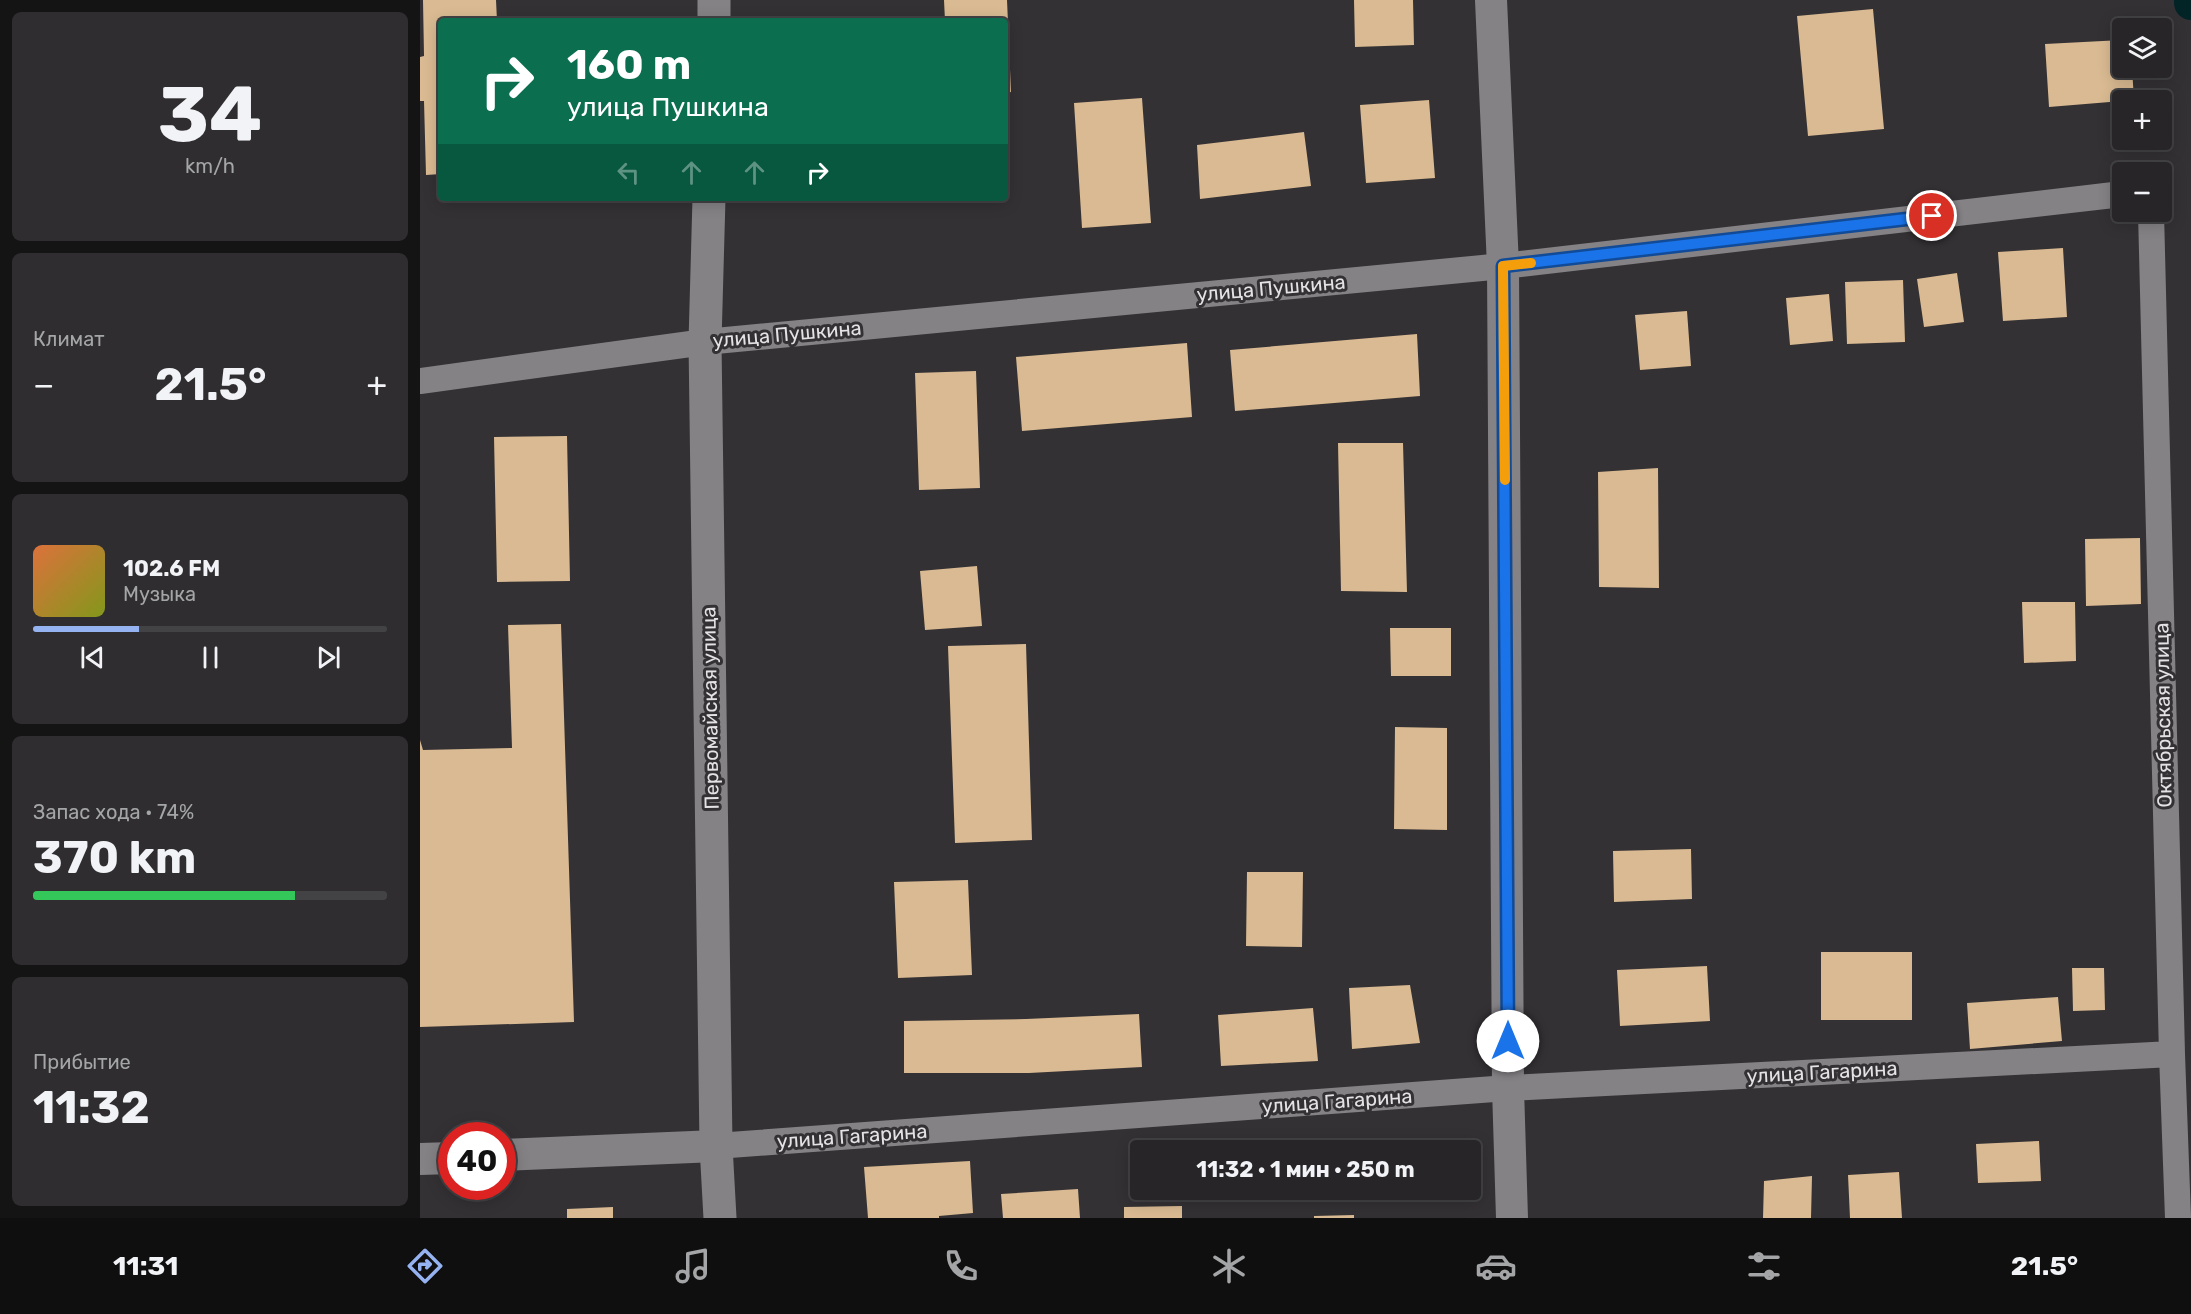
<!DOCTYPE html>
<html lang="ru">
<head>
<meta charset="utf-8">
<style>
  :root { --surface:#272527; --page:#2f2d2f; --text:#f1f3f6; --muted:#a4a5a7; --line:#434244; --accent:#95b2f1 }
  body { margin:0; font-family:Rubik,sans-serif; background:var(--page); color:var(--text); height:100vh; display:flex; flex-direction:column; font-size:22px; white-space:nowrap }
  * { box-sizing:border-box; margin:0 }
  p { font-size:20px; color:var(--muted) }
  .icon { flex:none; width:33px; height:33px; fill:none; stroke:currentColor; stroke-width:2; stroke-linecap:round; stroke-linejoin:round }
  .map { position:relative; flex:1; overflow:hidden }
  .drawer { display:flex; flex-direction:column; gap:12px; padding:12px; background:#151415; width:420px }
  .drawer>* { flex:none }
  .banner { position:absolute; left:18px; top:18px; width:570px; height:183px; border-radius:6px; box-shadow:0 3px 15px #0003,0 0 0 2px var(--line); background:#0b6e4f; color:#fff; overflow:hidden }
  .tools { position:absolute; left:1692px; top:18px; display:grid; gap:12px }
  .tools a { display:grid; place-items:center; width:60px; height:60px; border-radius:6px; background:var(--surface); box-shadow:0 3px 15px #0003,0 0 0 2px var(--line); font-size:30px }
  .speed { position:absolute; left:18px; top:1122px; display:flex; gap:12px; font-size:30px; font-weight:700; text-align:center }
  .speed>* { display:grid; place-content:center; width:78px; height:78px; border-radius:50%; background:var(--surface); box-shadow:0 3px 15px #0003,0 0 0 2px var(--line); line-height:1 }
  .speed .limit { border:9px solid #d22; background:#fff; color:#111 }
  .pin { position:absolute; display:grid; place-items:center; width:51px; height:51px; color:#fff; margin:-26px; border:3px solid #fff; border-radius:50%; box-shadow:0 2px 6px #0007 }
  .me { position:absolute; width:66px; margin:-33px; rotate:0deg; stroke-linejoin:round; filter:drop-shadow(0 0 4px #0008) }
  .turn { display:flex; align-items:center; gap:21px; height:126px; padding:0 30px; font-size:27px }
  .turn .icon { width:78px; height:78px; stroke-width:2.5 }
  .turn b { display:block; font-size:42px; line-height:51px }
  .lanes { display:flex; align-items:center; height:57px; padding:0 30px; background:#0003; justify-content:center; gap:30px; direction:ltr }
  .lanes .off { opacity:.35 }
  .big { font-size:45px; font-weight:700; line-height:1.1 }
  .drawer .tile { flex:1; display:flex; flex-direction:column; justify-content:center; gap:9px; min-width:0; padding:0 21px; border-radius:9px; background:var(--page) }
  .drawer .dial { align-items:center; gap:0 }
  .dial b { font-size:78px; line-height:1 }
  .song { display:flex; align-items:center; gap:18px }
  .cover { width:72px; height:72px; border-radius:9px; background:linear-gradient(135deg,hsl(20 70% 55%),hsl(70 70% 35%)) }
  .played { height:6px; border-radius:3px; background:linear-gradient(90deg,var(--accent) 30%,var(--line) 30%) }
  .keys { display:flex; justify-content:space-around; direction:ltr }
  .heat { display:flex; justify-content:space-between; align-items:center; font-size:33px; direction:ltr }
  .charge { height:9px; border-radius:4px; background:linear-gradient(90deg,#34c759 74%,var(--line) 0) }
  .trip { position:absolute; left:710px; top:1140px; width:351px; height:60px; border-radius:6px; background:var(--surface); box-shadow:0 3px 15px #0003,0 0 0 2px var(--line); font-weight:700; line-height:60px; text-align:center }
  .dock { display:flex; height:96px; justify-content:space-around; align-items:center; background:#100f10; color:var(--muted) }
  .dock .icon { width:42px; height:42px }
  .dock .selected { color:var(--accent) }
  .dock b { font-size:27px; color:var(--text) }
  main { display:flex; flex:1; min-height:0 }
  .map>svg:first-child { display:block }
</style>
</head>
<body>
<main>
<section class="drawer">
<div class="tile dial"><b>34</b><p>km/h</p></div>
<div class="tile"><p>Климат</p>
<div class="heat"><a>−</a><b class="big">21.5°</b><a>+</a></div>
</div>
<div class="tile">
<div class="song"><i class="cover"></i><div><b>102.6 FM</b><p>Музыка</p></div></div>
<div class="played"></div>
<div class="keys"><svg class="icon" aria-label="previous" viewBox="0 0 24 24"><path d="M18 5L8 12l10 7zM5 5v14"/></svg><svg class="icon" aria-label="pause" viewBox="0 0 24 24"><path d="M8 5v14M16 5v14"/></svg><svg class="icon" aria-label="next" viewBox="0 0 24 24"><path d="M6 5l10 7-10 7zM19 5v14"/></svg></div>
</div>
<div class="tile"><p>Запас хода · 74%</p><b class="big">370 km</b><div class="charge"></div></div>
<div class="tile"><p>Прибытие</p><b class="big">11:32</b></div>
</section>
<div class="map">
<svg width="1771" height="1218" viewBox="0 0 1771 1218">
  <rect width="100%" height="100%" fill="#343134"/>
  <g fill="none" stroke-linecap="round" stroke-linejoin="round">
    <!-- canal -->
    <path stroke="#022427" stroke-width="34" d="M1771,0V3"/>
  </g>
  <!-- building -->
  <path fill="#d9ba92" d="M3,0H76L77,21H21V174L6,175L4,101H0V57L4,56Z
    M524,0H587L591,92L585,93V21H525Z
    M934,0H993L994,45L935,47Z
    M1453,9L1464,129L1388,136L1377,16Z
    M1702,40V68H1712L1714,100L1629,107L1625,44Z
    M722,98L731,223L662,228L654,103Z
    M1009,100L1015,178L946,183L940,105Z
    M884,132L891,186L780,199L777,145Z
    M1643,248L1647,317L1583,321L1578,252Z
    M1537,273L1544,322L1504,327L1497,279Z
    M1483,280L1485,342L1427,344L1425,282Z
    M1409,294L1413,341L1370,345L1366,298Z
    M1267,311L1271,366L1220,370L1215,315Z
    M997,334L1000,396L815,411L810,350Z
    M767,343L772,417L602,431L596,357Z
    M556,371L560,488L499,490L495,373Z
    M147,436L150,581L77,582L74,437Z
    M918,443H983L987,592L921,591Z
    M1238,468L1239,588L1179,587L1178,472Z
    M1720,538L1721,604L1666,606L1665,539Z
    M557,566L562,626L505,630L500,571Z
    M1602,602H1655L1656,661L1604,663Z
    M141,624L154,1022L0,1027V740L3,750L92,748L88,625Z
    M970,628H1031V676H971Z
    M606,644L612,840L535,843L528,646Z
    M975,727L1027,728V830L974,829Z
    M1271,849L1272,899L1194,902L1193,851Z
    M827,872H883L882,947L826,946Z
    M548,880L552,975L478,978L474,882Z
    M1401,952H1492V1020H1401Z
    M1287,966L1290,1021L1200,1026L1197,970Z
    M1652,968H1684L1685,1010L1653,1011Z
    M990,985L1000,1043L932,1049L929,988Z
    M1638,997L1642,1041L1550,1049L1547,1003Z
    M893,1008L898,1061L801,1066L798,1015Z
    M719,1014L722,1067L609,1073H484V1021L606,1019Z
    M1619,1141L1621,1181L1558,1183L1556,1144Z
    M550,1161L553,1213L519,1216V1218H448L444,1167Z
    M1479,1172L1482,1218H1430L1428,1175Z
    M1392,1176L1391,1218H1343L1344,1181Z
    M658,1189L660,1218H583L581,1194Z
    M762,1206V1218H704V1207Z
    M193,1207V1218H147V1209Z
    M934,1215V1218H894V1216Z"/>
  <g fill="none" stroke-linecap="round" stroke-linejoin="round">
    <!-- minor -->
    <path stroke="#858285" stroke-width="26" d="M1731,212L1752,1054L1758,1218
      M0,381L285,342L1083,266L1702,194
      M296,1146L1088,1088L1752,1054"/>
    <!-- tertiary -->
    <path stroke="#858285" stroke-width="32" d="M1071,0L1083,266L1088,1088L1092,1218
      M82,1155L296,1146
      M0,1159L32,1158"/>
    <!-- secondary -->
    <path stroke="#858285" stroke-width="33" d="M294,21V0
      M289,198L285,342L296,1146L300,1218"/>
  </g>
  <g fill="none" stroke-linecap="round" stroke-linejoin="round">
    <!-- route casing -->
    <g stroke="#114b97" stroke-width="15">
      <path id="route" d="M1088,1041L1083,266L1512,216"/>
    </g>
    <!-- route -->
    <use href="#route" stroke="#1a73e8" stroke-width="10"/>
    <!-- slow -->
    <path stroke="#f59e0b" stroke-width="10" d="M1085,480L1083,266L1111,263"/>
  </g>
  <g text-anchor="middle" stroke-width="6" stroke-linejoin="round" paint-order="stroke">
    <!-- street labels -->
    <g font-size="20" fill="#e4e2e4" stroke="#343134">
      <text transform="translate(851 288) rotate(-5)" y="7">улица Пушкина</text>
      <text transform="translate(367 334) rotate(-5)" y="7">улица Пушкина</text>
      <text transform="translate(290 708) rotate(-91)" y="7">Первомайская улица</text>
      <text transform="translate(1743 715) rotate(-91)" y="7">Октябрьская улица</text>
      <text transform="translate(1402 1072) rotate(-3)" y="7">улица Гагарина</text>
      <text transform="translate(917 1101) rotate(-4)" y="7">улица Гагарина</text>
      <text transform="translate(432 1136) rotate(-4)" y="7">улица Гагарина</text>
    </g>
  </g>
</svg>
<div class="tools">
<a><svg class="icon" aria-label="layers" viewBox="0 0 24 24"><path d="M12 4l9 5-9 5-9-5zM3 14l9 5 9-5"/></svg></a>
<a>+</a>
<a>−</a>
</div>
<div class="speed"><div class="limit">40</div></div>
<div class="pin" style="left:1512px;top:216px;background:#d93025"><svg class="icon" aria-label="arrive" viewBox="0 0 24 24"><path d="M6 21V4h12l-3 4 3 4H6"/></svg></div>
<svg class="me" style="left:1088px;top:1041px" viewBox="-20 -20 40 40"><circle r="19" fill="#fff"/><path d="M0-13L10 11 0 6-10 11z" fill="#1a73e8"/></svg>
<div class="trip">11:32 · 1 мин · 250 m</div>
<div class="banner">
<div class="turn"><svg class="icon" aria-label="right" viewBox="0 0 24 24"><path d="M7 20v-9h11M14 6l5 5-5 5"/></svg><div><b>160 m</b>улица Пушкина</div></div>
<div class="lanes"><svg class="icon off" aria-label="left" viewBox="0 0 24 24"><path d="M17 20v-9H6M10 6l-5 5 5 5"/></svg><svg class="icon off" aria-label="ahead" viewBox="0 0 24 24"><path d="M12 20V5M6 11l6-6 6 6"/></svg><svg class="icon off" aria-label="ahead" viewBox="0 0 24 24"><path d="M12 20V5M6 11l6-6 6 6"/></svg><svg class="icon" aria-label="right" viewBox="0 0 24 24"><path d="M7 20v-9h11M14 6l5 5-5 5"/></svg></div>
</div>
</div>
</main>
<nav class="dock">
<b>11:31</b>
<svg class="icon selected" aria-label="directions" viewBox="0 0 24 24"><path d="M12 3l9 9-9 9-9-9zM9 14v-3h6M13 9l2 2-2 2"/></svg>
<svg class="icon" aria-label="music" viewBox="0 0 24 24"><path d="M9 18V5l10-2v13"/><circle cx="6" cy="18" r="3"/><circle cx="16" cy="16" r="3"/></svg>
<svg class="icon" aria-label="phone" viewBox="0 0 24 24"><path d="M5 4h4l2 5-3 2q2 4 5 5l2-3 5 2v4C11 20 4 13 5 4z"/></svg>
<svg class="icon" aria-label="climate" viewBox="0 0 24 24"><path d="M12 3v18M4 7l16 10M4 17L20 7"/></svg>
<svg class="icon" aria-label="car" viewBox="0 0 24 24"><path d="M5 17H2v-5l4-1 3-4h7l3 4 3 1v5h-3M9 17h6M6 11h13"/><circle cx="7" cy="17" r="2"/><circle cx="17" cy="17" r="2"/></svg>
<svg class="icon" aria-label="filters" viewBox="0 0 24 24"><path d="M4 7h16M4 17h16"/><circle cx="9" cy="7" r="2"/><circle cx="15" cy="17" r="2"/></svg>
<b>21.5°</b>
</nav>
</body>
</html>
